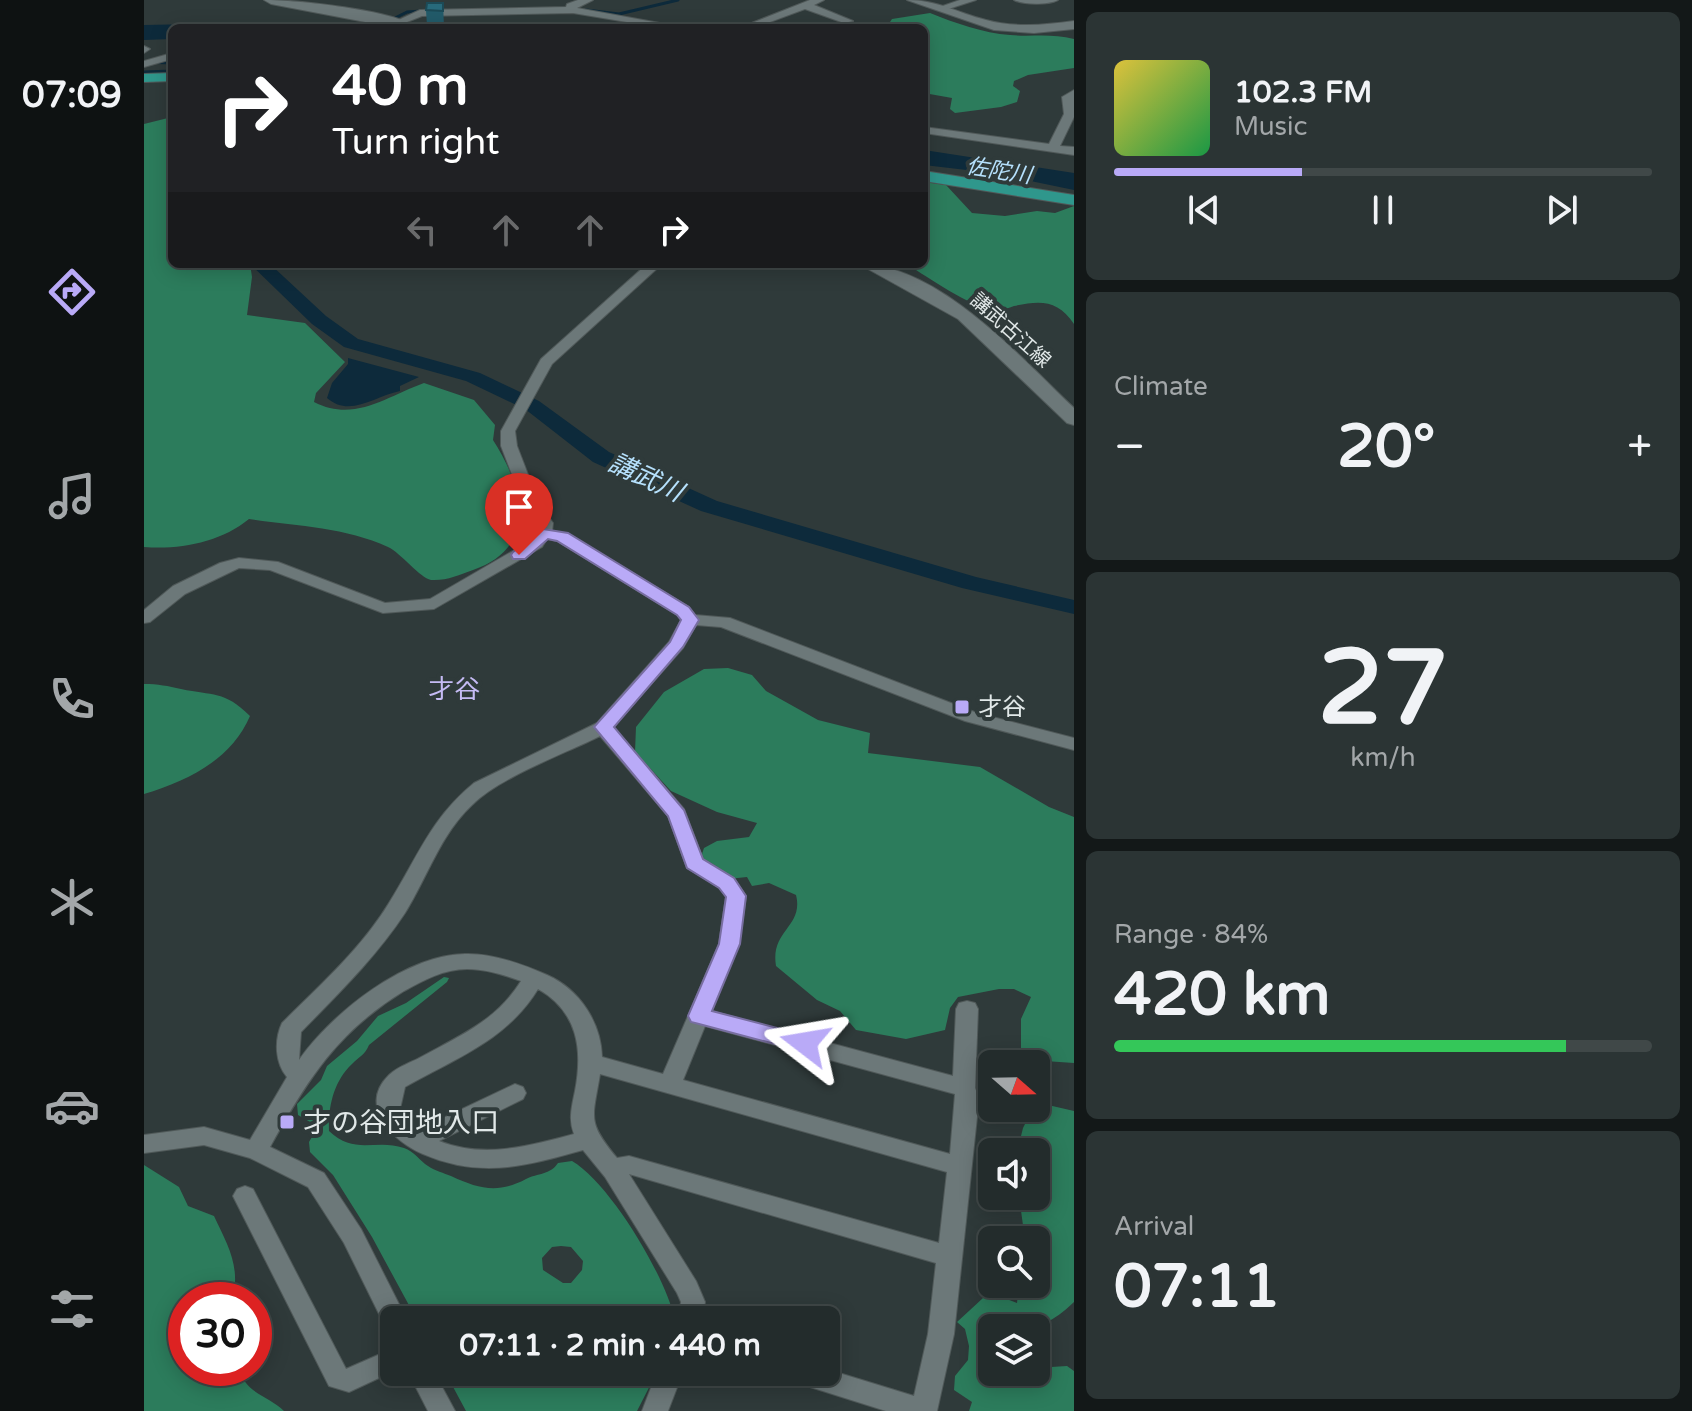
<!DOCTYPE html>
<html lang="en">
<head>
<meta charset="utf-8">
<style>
  :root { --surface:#232c2c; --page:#2b3434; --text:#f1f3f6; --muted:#a3a7a9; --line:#404848; --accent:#b9aaf7 }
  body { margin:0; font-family:"Varela Round","Noto Sans JP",sans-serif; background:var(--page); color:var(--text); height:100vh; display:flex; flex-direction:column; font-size:30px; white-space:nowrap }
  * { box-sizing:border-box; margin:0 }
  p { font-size:26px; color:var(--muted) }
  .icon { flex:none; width:44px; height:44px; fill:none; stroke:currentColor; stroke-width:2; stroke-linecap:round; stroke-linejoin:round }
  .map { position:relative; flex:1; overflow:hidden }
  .side { display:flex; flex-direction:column; gap:12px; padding:12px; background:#131818; width:618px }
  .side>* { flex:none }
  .hud { position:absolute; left:24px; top:24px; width:760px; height:244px; border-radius:12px; box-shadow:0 4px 20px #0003,0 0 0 2px var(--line); background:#202124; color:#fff; overflow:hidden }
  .needle { width:52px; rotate:110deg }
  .tools { position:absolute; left:834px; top:1050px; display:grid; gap:16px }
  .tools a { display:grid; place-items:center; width:72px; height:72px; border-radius:12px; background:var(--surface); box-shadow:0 4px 20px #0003,0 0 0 2px var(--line); font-size:40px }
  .speed { position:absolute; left:24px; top:1282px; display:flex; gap:16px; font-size:40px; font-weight:700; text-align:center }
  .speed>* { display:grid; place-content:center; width:104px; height:104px; border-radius:50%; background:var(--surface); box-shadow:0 4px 20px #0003,0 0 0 2px var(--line); line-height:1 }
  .speed .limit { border:12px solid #d22; background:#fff; color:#111 }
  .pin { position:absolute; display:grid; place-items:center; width:68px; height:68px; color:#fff; margin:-82px -34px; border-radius:50% 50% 50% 0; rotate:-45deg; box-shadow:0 0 8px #0007 }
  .pin .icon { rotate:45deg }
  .me { position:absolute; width:88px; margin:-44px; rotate:284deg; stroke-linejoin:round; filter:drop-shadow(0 0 6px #0008) }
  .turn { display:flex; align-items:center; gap:28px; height:168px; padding:0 32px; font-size:36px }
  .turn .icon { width:104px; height:104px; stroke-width:2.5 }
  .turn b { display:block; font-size:56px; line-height:68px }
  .lanes { display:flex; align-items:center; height:76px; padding:0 32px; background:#0003; justify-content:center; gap:40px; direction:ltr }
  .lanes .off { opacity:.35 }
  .big { font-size:60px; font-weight:800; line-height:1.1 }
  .side .widget { flex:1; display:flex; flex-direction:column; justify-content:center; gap:12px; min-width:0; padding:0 28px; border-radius:12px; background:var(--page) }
  .side .dial { align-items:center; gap:0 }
  .dial b { font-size:104px; line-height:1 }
  .song { display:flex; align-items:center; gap:24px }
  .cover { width:96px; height:96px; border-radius:12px; background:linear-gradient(135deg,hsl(50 70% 55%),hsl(140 70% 35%)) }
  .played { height:8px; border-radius:4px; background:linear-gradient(90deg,var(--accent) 35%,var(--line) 35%) }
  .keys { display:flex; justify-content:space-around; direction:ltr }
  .heat { display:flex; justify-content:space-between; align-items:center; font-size:44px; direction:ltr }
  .charge { height:12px; border-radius:6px; background:linear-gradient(90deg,#34c759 84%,var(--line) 0) }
  .trip { position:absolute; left:236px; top:1306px; width:460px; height:80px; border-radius:12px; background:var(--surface); box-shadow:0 4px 20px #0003,0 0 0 2px var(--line); font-weight:800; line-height:80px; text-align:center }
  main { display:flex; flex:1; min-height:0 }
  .tab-bar { display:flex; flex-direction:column; width:144px; justify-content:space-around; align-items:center; background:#0e1212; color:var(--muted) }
  .tab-bar .icon { width:56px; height:56px }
  .tab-bar .current { color:var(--accent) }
  .tab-bar b { font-size:36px; color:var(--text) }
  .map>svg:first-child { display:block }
</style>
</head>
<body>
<main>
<nav class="tab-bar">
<b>07:09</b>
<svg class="icon current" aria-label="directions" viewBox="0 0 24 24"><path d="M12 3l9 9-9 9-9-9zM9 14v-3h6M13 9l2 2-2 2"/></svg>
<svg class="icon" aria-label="music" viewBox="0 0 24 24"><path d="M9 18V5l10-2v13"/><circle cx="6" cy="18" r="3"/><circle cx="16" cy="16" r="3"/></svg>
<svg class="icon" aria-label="phone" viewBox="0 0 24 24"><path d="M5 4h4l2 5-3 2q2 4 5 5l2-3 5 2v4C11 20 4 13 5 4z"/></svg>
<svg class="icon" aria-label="climate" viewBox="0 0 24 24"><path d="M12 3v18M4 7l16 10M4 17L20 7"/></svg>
<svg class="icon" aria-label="car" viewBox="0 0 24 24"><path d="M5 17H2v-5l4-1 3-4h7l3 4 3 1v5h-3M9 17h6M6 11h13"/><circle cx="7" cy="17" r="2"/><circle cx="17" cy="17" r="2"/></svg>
<svg class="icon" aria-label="filters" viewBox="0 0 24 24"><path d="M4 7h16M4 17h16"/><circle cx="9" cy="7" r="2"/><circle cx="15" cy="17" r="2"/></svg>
</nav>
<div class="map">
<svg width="930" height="1411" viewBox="0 0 930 1411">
  <rect width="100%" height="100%" fill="#2f3a3a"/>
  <!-- forest -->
  <path fill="#2c7c5c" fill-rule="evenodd" d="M786,13C811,23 839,33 866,35C888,37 908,33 930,39V68L884,75L870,81L869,86L876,91L873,102L857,107L811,113L806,109L808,98L780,93V28H742L748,19Z
    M28,117V264H106L108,277L103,315L161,323L201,362L172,393L170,402C211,423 243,396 280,383L330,400L351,425L349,440C380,488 395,547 329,570C315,575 302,581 287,580C276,578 257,553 244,547C201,527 151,526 105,519C77,542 36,550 0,547V124Z
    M780,182L802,185L828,213L861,216L893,211L911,213L930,206V324C914,300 897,300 870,306C864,308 857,311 852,310C821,305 788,279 762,264H780Z
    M584,668L608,675L622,691L674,720L726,733L724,753L836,767L905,807L930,817V1063L901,1061L877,1049V1019L887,997L870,989H855L814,997L806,1008L801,1030L762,1039L712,1030L696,1011L673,1000L632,966C626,930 660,927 652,895L625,883L608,886L603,877L584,879L567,874L557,857L560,848L573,841L605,837L613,823L573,812L527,791L491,752L492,727L520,692L560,669Z
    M0,684C14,684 24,686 37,689C69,696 80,690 106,716C88,759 44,781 0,794Z
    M300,977L305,978L303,982L225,1045C221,1055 216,1056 208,1064C190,1081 184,1106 185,1131C211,1156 232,1138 260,1148C270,1151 276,1161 284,1166C291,1171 300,1173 307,1176C335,1189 354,1194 382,1179C394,1173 406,1175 414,1163L428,1161C466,1183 522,1277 531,1320H273L228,1237L189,1175L166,1152L165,1142L172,1130L168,1123L154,1115L153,1104L177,1080L183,1066L213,1041L234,1016L262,1003ZM417,1246L427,1247L439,1261L438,1270L427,1283H419L399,1270L398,1258L408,1247Z
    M904,1105L930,1111V1302C901,1330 887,1328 848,1328V1372H892V1344L897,1359L907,1367L923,1366L930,1371V1411H825L828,1402L810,1390L811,1376L824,1360L825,1346L821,1329L813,1322L839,1298L855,1296L873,1303L875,1284H892V1240H881L875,1196H892V1152H873L879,1128L889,1108Z
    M0,1165L35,1187L44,1206L70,1216C82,1242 95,1262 90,1292L95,1300H42V1368H95C101,1394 124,1395 140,1411H0Z
    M301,1372H513L493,1411H322Z"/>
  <!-- water -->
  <path fill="#0d2a3b" d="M52,24L108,28H28V39L0,40V25Z
    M780,150L930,173V190L848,173L780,165Z
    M204,358L275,377L256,386V391C231,396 206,418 183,398L188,383L204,364Z"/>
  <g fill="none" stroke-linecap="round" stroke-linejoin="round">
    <!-- stream -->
    <path stroke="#0d2a3b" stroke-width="3" d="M442,10L475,14L534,0
      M249,19L263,12L278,11
      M232,28L241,24
      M0,62L28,63
      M0,72L28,71"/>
    <!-- river -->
    <path fill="#0d2a3b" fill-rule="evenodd" d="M106,264H126L182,316L214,339L336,373L395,401L465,452L573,501L832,577L930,600V614L818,588L557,511L449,462L381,409L322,381L200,347L168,324Z"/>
    <!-- street casing -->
    <g stroke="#505959" stroke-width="2">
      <path id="street" d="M434,0H449L433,8L543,28H519L429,13L278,16L253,26L248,23L276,10L422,7L423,4Z
        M666,0H680L670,5L709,21L700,23L661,9L610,28H595Z
        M816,0H832L798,11L793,8Z
        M870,0H914C904,5 880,5 870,0Z
        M0,46L6,49L0,53Z
        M28,53V59L0,67V61Z
        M930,90V117L916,146L930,147V155L780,133V127L905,144L920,114L918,97Z
        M503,264H518L408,364L371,431L373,446L395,503L409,523L408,531L424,534L545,607L551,615L586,618L833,713L930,738V750L821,721L577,627L552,625L539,648L469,727L540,809L559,859L590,878L602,896L595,944L567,1011L809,1076L812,1009L815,1003L823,1001L831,1003L834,1009L831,1088L835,1098L810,1334L793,1411H742L644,1380L640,1372H682V1369L770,1396L784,1334L792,1263L485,1174L552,1281L561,1302L558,1320H534L537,1302L533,1293L461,1177L439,1150C381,1166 337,1179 279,1154C250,1142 213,1106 245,1075C253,1067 268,1062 277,1057C317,1035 352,1021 377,981C360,975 342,969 323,969C300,969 280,980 260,991C193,1032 163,1080 126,1147L180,1173L217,1229L263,1320H250V1331L242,1328L200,1243L164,1187L106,1158L60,1145L0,1153V1135L60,1127L106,1140L143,1077C131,1063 130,1040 138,1023C176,985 217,949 245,903C274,857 286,819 330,783L453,723L525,642L537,620L533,615L413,541L403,539L398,547L290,609L239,613L126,570L95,568L41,594L6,622L0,623V610L29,586L76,563L95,558L134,562L241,603L286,599L386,541L393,523L379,503L357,446V431L397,359ZM456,736L524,816L543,868L576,888L582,897L575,944L519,1074L458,1057C457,1022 435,989 403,975C378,964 348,953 321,954C261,955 188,1013 155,1060L157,1032C194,994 232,957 261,913C284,876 296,835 328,805C356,777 420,754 456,736ZM394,989C434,1012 439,1049 431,1091C428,1106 424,1119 430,1134C385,1146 340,1159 295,1141L379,1099L382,1093L379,1087L371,1084L274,1130L261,1120L256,1109L261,1087C312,1058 363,1040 394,989ZM561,1026L811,1094L806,1154L539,1080ZM456,1074L803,1172L795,1243L485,1156L473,1158C442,1121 449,1118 456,1074Z
        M101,1186L109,1189L202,1369L250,1348V1371L205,1392L185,1386L89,1196L93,1189Z
        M264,1372H290L311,1411H284Z
        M513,1372H539L524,1411H498Z"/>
    </g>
    <!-- secondary casing -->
    <g stroke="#505959" stroke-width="2">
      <path id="secondary" d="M120,0C152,0 251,10 274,28H253L127,4Z
        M763,0C793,0 814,13 842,20C870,28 901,25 930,21V29L890,33L850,30Z
        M715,264C794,264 876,357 930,408V425L923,423L814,319Z"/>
    </g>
    <!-- primary casing -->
    <g stroke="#505959" stroke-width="2">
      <path id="primary" d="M28,73V81L0,82V74Z
        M780,171L930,195V205L780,181Z"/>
    </g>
    <!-- street -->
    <use href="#street" fill="#6c7879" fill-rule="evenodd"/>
    <!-- secondary -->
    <use href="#secondary" fill="#6c7879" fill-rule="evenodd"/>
    <!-- primary -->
    <use href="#primary" fill="#2f978c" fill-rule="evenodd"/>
  </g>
  <!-- wall -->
  <path fill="#225b6a" d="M299,3L300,27L283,26L282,10Z"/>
  <!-- building -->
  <path fill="#286a7b" stroke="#1c4a56" stroke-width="2" d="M283,3H299V11L282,10Z"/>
  <!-- route -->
  <path fill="#b9aaf7" stroke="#786ea1" stroke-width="2" d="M399,529L424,533L545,607L555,620L539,647L470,727L540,810L559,859L590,878L602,896L596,944L568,1011L668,1037L672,1043L668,1049L661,1052L555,1024L547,1022L544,1016L575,944L582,897L575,888L543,868L524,816L450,727L526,642L537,620L533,615L413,541L404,539L381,559H369L367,555L369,552Z"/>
  <!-- markers -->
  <g fill="#b9aaf7" stroke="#2f3a3a" stroke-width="3">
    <rect x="810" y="699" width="16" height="16" rx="4"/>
    <rect x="135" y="1114" width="16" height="16" rx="4"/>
  </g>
  <g text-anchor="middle" stroke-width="8" stroke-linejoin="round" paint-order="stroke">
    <!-- far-street labels -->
    <g font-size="20" fill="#e1e8e8" stroke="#2f3a3a">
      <text transform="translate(867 330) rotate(42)" y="7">講武古江線</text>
    </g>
    <!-- far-water labels -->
    <g font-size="22" font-style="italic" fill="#b6e1fd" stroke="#2f3a3a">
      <text transform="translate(855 170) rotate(9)" y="8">佐陀川</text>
    </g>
    <!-- poi labels -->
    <g font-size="24" fill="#e1e8e8" stroke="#2f3a3a" text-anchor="start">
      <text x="834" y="715">才谷</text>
    </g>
    <!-- water labels -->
    <g font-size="26" font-style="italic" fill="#b6e1fd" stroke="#2f3a3a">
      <text transform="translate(502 477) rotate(25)" y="9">講武川</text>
    </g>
    <!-- neighbourhood labels -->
    <g font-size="26" fill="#c5bbf4" stroke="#2f3a3a">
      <text x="310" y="698">才谷</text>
    </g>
    <!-- near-poi labels -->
    <g font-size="28" fill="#e1e8e8" stroke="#2f3a3a" text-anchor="start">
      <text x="159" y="1132">才の谷団地入口</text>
    </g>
  </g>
</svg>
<div class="tools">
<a><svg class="needle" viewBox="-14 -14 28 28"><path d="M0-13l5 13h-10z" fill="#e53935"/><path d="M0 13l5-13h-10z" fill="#a3a7a9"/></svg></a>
<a><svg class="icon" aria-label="sound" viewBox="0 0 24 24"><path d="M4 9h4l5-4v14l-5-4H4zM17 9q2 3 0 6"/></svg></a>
<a><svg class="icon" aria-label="search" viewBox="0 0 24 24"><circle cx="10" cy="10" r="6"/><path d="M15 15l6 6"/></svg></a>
<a><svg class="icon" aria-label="layers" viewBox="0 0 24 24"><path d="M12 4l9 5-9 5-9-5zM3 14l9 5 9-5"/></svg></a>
</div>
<div class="speed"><div class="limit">30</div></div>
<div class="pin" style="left:375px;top:555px;background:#d93025"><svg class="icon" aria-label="arrive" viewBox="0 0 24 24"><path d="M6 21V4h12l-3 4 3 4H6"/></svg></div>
<svg class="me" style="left:661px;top:1043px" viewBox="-20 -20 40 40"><path d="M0-17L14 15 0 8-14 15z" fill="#b9aaf7" stroke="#fff" stroke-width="4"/></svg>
<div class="trip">07:11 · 2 min · 440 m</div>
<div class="hud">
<div class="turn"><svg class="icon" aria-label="right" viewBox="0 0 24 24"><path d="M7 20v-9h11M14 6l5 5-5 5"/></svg><div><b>40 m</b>Turn right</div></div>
<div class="lanes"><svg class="icon off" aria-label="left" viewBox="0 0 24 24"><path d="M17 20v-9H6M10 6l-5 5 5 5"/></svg><svg class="icon off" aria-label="ahead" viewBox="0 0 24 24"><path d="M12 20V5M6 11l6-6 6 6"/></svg><svg class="icon off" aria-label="ahead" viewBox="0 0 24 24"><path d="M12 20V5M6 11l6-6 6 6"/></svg><svg class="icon" aria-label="right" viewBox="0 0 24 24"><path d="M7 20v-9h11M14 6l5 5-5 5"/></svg></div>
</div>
</div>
<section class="side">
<div class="widget">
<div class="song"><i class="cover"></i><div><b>102.3 FM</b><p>Music</p></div></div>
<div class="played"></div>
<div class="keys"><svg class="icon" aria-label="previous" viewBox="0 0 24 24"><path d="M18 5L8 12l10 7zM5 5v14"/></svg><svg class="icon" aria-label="pause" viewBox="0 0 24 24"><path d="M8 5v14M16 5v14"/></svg><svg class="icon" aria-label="next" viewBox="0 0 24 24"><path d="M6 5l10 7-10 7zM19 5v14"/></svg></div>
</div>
<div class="widget"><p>Climate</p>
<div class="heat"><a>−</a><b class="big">20°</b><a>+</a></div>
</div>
<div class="widget dial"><b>27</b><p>km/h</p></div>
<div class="widget"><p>Range · 84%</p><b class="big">420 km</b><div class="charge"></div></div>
<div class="widget"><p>Arrival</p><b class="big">07:11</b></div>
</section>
</main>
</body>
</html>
